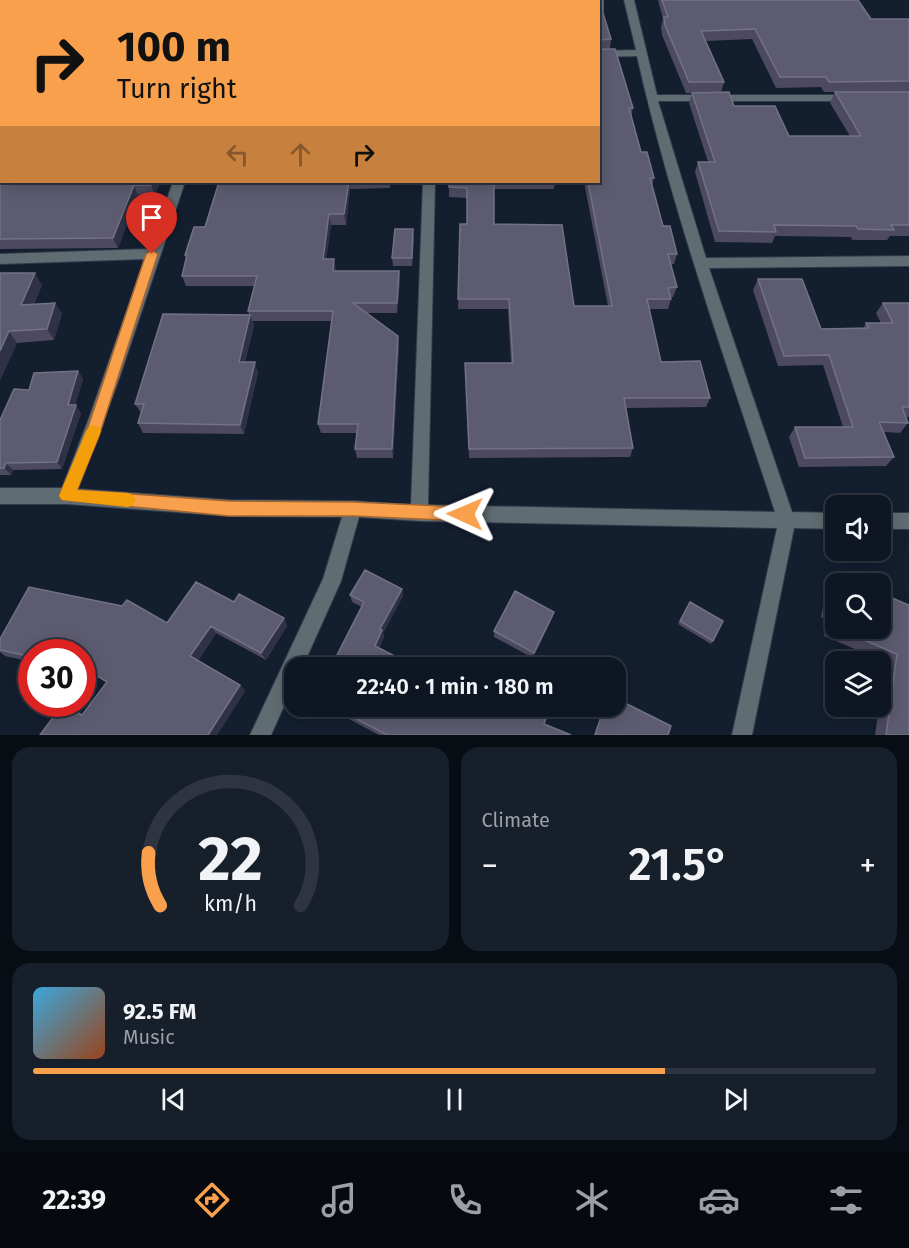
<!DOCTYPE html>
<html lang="en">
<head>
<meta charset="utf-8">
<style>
  :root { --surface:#0e1623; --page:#171f2b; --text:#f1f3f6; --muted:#9b9fa6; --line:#2e3541; --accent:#f9a04d }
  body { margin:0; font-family:"Fira Sans",sans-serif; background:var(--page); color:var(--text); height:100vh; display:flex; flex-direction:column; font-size:22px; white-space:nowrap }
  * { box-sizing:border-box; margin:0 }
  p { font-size:20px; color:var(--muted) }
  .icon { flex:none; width:33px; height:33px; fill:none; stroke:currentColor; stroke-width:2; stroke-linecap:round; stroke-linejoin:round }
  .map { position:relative; height:735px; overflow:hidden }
  .details { display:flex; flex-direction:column; gap:12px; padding:12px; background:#080c13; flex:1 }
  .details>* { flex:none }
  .guide { position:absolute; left:0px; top:0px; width:600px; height:183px; box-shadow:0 3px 15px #0003,0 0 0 2px var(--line); background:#f9a04d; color:#111; overflow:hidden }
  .tools { position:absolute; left:825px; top:495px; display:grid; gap:12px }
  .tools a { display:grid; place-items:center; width:66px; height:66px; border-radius:12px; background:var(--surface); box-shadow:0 3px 15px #0003,0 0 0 2px var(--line); font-size:30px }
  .speed { position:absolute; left:18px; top:639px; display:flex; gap:12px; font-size:30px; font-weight:700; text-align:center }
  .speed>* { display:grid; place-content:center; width:78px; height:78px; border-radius:50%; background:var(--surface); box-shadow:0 3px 15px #0003,0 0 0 2px var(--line); line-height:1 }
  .speed .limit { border:9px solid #d22; background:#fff; color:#111 }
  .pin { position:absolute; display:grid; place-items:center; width:51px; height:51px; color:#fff; margin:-62px -26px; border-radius:50% 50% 50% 0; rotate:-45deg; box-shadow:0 0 6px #0007 }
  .pin .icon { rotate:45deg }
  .me { position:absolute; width:66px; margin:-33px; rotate:271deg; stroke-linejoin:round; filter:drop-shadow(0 0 4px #0008) }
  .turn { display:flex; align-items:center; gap:21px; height:126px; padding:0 18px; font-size:27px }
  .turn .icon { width:78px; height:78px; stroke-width:2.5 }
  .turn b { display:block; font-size:42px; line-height:51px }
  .lanes { display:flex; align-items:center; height:57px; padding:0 18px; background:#0003; justify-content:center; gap:30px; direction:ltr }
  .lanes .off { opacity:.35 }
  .big { font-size:45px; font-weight:600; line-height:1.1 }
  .details .widget { flex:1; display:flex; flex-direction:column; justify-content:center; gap:9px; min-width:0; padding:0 21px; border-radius:18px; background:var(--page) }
  .details .dial { align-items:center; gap:0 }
  .dial svg { height:156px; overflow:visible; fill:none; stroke:var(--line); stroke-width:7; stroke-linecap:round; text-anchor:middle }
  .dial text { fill:var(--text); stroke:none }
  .song { display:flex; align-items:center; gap:18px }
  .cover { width:72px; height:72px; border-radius:9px; background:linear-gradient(135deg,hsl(200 70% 55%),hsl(20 70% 35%)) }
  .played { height:6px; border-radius:3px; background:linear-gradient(90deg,var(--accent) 75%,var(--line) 75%) }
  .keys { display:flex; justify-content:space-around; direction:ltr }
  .heat { display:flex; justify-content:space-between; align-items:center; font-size:33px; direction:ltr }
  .details .tiles { flex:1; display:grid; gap:12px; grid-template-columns:1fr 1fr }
  .widget:last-child { grid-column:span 2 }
  .trip { position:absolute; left:284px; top:657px; width:342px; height:60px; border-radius:18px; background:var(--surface); box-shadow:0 3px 15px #0003,0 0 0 2px var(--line); font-weight:600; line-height:60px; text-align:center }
  .tabs { display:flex; height:96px; justify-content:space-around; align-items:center; background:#06090e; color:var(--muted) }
  .tabs .icon { width:42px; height:42px }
  .tabs .on { color:var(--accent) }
  .tabs b { font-size:27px; color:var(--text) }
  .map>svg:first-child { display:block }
</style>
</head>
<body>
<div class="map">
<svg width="909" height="735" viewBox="0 0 909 735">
  <rect width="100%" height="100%" fill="#131e2f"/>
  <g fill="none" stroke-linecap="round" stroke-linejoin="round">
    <!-- street casing -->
    <g stroke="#313b4b" stroke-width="2">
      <path id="street" d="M138,0H185L137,2Z
        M624,0H634L657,95H853L858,98L853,101H658L706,258L909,256V266L709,268L792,512L836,513V529L794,528L752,735H732L777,528L419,521L359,517L341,581L302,668H294V684L271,735H250L323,579L342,517L229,516L67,504H0V488H62L89,418L145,259L0,264V254L149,249L173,182H185L119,379L78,489L229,500L353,501L411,505L423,182H435L428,505L775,512C726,361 672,211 637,56L598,57V51L636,50Z
        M0,112H2V118H0Z
        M880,513H909V529H880Z"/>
    </g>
    <!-- street -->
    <use href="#street" fill="#5f6c72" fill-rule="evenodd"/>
  </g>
  <!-- wall -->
  <path fill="#4d4961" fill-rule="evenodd" d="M0,0H30L29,2H2V106H0Z
    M658,0H858L871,19H909V236H890L887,240H852L851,237L775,236L772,243L715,242L695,172L698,162H708L689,103L692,93H686L662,35L661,27L663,19ZM752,39L776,88L821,87L824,92H835L830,103L850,136H789L734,106L721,92L724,82L706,41Z
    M598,2L603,13L611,39L610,48L599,49L633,108L631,116L641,152L654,178L652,186L663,226L677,254L674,264H670L677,287L673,297H670L671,299L668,309H649L661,362L710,398L706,407L626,408L633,448L630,457L469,458L465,363H511L508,309H458L460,224H467V198L449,197V182H555L554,189H494V224L574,306H608L584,182H598Z
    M0,130L160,182L155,195H138L118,248L0,249Z
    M217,182H390V188L350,189L346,225H331L326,259L336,269V271H399L400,281L397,313H367L399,345L393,458H357L355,449L357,433H321L318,424L332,321H252L254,325L245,362L258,372L244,434L143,433L138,423L141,413L135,404L249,315L248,311L254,286H186L182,276L186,259L185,255L205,227L218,185Z
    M414,237L412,266H393L392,258Z
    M0,273L42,285L34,304L55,303L62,314L54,340L17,343L0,380Z
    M758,279L821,329L863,328L866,323H881L876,313L883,303H909V417H906L908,423L900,433L884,432L894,457L886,466L799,467L789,437L795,427H843L823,365L778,366L753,290Z
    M78,371L83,379L75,405L81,413L62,469L13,470L11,475H0V420L29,390Z
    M835,583L836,584V628L909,605V735H875L879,706H880V698L886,662L824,636L827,620L821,617L826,592Z
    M402,589L403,596L383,633L384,637L379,648L418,668H335L333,663L362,607L352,602L350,595Z
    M234,602L284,618L287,626L266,660L216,633L198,661L240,685L245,691L217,735H40L82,715L106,682L82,667V652H32V662L5,656L0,652V639L167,623Z
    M688,605L713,641L711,644L678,624Z
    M554,612L552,618L533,658L494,637V631Z
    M604,706H615L668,735H594Z
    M345,713L519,718L544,724L571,735H379L347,718Z"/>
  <!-- shaded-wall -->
  <path fill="#2f3146" d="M20,0H30L29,2H19Z
    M152,182H160L155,195L151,185Z
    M349,182L350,189L346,225L344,214Z
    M134,185L138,195L118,248L113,238Z
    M329,214L331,225L325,269L323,259Z
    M413,229L414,237L412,266V258Z
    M334,259L336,269L334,281L333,271Z
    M399,271L400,281L397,313V303Z
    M35,273L42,285L28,316L21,305Z
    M55,303L62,314L54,340L47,329Z
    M250,315L254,325L242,372L239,362Z
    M9,331L17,343L0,380V351Z
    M398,336L399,345L393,458L392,449Z
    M255,362L258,372L244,434L240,425Z
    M78,371L83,379L73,413L68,405Z
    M76,405L81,413L62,469L57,462Z
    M6,463L13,470L11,475L4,468Z
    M402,589L403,596L383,633L384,637L376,652L375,646L380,629Z
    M554,612L552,618L533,658L534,653Z
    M284,618L287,626L266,660L261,653Z
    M211,626L216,633L196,664L190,656Z
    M240,685L245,691L217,735H208Z"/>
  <!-- building -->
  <path fill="#5d5b71" stroke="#727286" stroke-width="1.5" d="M0,0H20L19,2H2V96H0Z
    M232,0H279L278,2H223L231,1Z
    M410,0H603V13L611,39L598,40V2H410Z
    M662,0H858L871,19H909V81L829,82L826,77H780L755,29L701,31L724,82H689L665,25L664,17H668Z
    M598,48L600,49H615L633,108H629L641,152H647L654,178H650L663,226H670L677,254H668L677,287L668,288L671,299H647L661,362L700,361L710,398H624L633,448L469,449L465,363H513L509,299H458L460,224H467V188L449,187V182H494V224L562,225L574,306H612L588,182H598Z
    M729,92L734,106H775L789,136H861L835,92H909V225H891L894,230L858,229L856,226L774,225L776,232L719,231L698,162H715L692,93Z
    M0,130H2V182H152L151,185H134L113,238L0,239Z
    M219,182H349L344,214H329L323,259H334L333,271H399L397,303H353L398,336L392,449H355L358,424H318L333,311H248L257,276H182L187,255H185L194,227H205Z
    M395,229H413L412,258H392Z
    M0,273H35L21,305L55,303L47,329L9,331L0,351Z
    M758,279H802L821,329L869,328L866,323H893L883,303H909V407H902L908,423L879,422L894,457L805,458L795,427H853L829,355L784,356Z
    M163,314L250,315L239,362H255L240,425L138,423L144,404H135Z
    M78,371L68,405H76L57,462L6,463L4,468H0V420L14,389L29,390L34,373Z
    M365,570L402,589L380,629L382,630L375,646L418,668H344L333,663L364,602L350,595Z
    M842,578L856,584H841Z
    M196,582L234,602L239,594L284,618L261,653L211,626L190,656L240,685L208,735H40L63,704L82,715L107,682L82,666V652H32V657L0,650V639L29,587L122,606L127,600L167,623Z
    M835,583L836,584V611L830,608Z
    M515,591L554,612L534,653L494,631Z
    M880,593L909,605V735H886L897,654L836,628H880Z
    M690,602L723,621L713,641L680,621Z
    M615,698L671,726L668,735H595L605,706H615Z
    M348,706H496L519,718L524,706H542L549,710L544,724L571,735H387L345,713Z"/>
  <!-- route -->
  <path fill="#f9a04d" stroke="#a26832" stroke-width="1.5" d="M152,250L158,254L99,436L77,490L229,501L353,502L465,507L470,509L473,514L470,519L465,521L353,516H229L62,500L59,496L85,436L146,254Z"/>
  <!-- slow -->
  <path fill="#f59e0b" d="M94,425L99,427L101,431L77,490L128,493L133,495L136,500L133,505L128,507L62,500L59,496L86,431L89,427Z"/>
</svg>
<div class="tools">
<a><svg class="icon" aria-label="sound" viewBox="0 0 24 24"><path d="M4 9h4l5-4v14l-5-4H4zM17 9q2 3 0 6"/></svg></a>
<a><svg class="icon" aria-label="search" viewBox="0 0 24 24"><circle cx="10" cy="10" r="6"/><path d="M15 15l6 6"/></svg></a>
<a><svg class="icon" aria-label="layers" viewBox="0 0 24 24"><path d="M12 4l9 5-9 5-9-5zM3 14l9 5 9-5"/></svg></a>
</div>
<div class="speed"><div class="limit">30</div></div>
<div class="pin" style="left:152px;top:254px;background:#d93025"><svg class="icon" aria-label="arrive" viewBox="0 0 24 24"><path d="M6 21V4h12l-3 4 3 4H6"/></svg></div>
<svg class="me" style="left:465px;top:514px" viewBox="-20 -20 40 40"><path d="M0-17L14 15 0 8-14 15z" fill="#f9a04d" stroke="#fff" stroke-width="4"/></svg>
<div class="trip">22:40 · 1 min · 180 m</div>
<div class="guide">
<div class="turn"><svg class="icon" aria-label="right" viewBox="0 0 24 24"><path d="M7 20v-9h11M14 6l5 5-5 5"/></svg><div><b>100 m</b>Turn right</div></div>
<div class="lanes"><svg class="icon off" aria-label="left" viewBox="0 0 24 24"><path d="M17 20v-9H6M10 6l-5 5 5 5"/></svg><svg class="icon off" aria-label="ahead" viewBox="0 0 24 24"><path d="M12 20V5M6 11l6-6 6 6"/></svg><svg class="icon" aria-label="right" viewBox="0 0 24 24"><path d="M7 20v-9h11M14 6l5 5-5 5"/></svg></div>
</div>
</div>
<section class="details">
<div class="tiles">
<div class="widget dial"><svg viewBox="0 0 100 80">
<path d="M14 69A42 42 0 1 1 86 69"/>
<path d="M14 69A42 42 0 0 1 8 42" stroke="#f9a04d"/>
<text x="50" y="56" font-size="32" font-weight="700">22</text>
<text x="50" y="72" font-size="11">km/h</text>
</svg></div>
<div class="widget"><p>Climate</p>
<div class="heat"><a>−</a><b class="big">21.5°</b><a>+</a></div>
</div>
<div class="widget">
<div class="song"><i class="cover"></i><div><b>92.5 FM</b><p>Music</p></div></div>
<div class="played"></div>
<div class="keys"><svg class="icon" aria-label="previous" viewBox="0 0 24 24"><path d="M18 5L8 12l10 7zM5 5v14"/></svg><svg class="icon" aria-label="pause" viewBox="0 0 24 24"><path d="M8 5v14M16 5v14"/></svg><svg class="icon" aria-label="next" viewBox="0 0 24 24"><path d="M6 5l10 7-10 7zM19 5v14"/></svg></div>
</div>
</div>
</section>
<nav class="tabs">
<b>22:39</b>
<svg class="icon on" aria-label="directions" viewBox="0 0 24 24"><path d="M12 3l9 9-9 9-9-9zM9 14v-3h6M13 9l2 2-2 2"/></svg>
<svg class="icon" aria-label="music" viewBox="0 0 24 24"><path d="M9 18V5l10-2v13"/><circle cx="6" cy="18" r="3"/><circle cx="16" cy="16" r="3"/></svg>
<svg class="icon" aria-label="phone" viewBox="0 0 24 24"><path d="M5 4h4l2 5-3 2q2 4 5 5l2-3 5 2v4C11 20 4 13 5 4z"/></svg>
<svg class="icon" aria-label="climate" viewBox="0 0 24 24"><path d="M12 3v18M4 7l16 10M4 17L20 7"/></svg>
<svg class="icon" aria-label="car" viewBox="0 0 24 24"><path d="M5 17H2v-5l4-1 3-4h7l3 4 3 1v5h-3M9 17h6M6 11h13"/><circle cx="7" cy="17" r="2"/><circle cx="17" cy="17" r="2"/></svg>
<svg class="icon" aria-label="filters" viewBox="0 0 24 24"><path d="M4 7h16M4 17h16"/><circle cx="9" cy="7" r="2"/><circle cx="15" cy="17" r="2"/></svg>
</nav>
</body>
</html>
